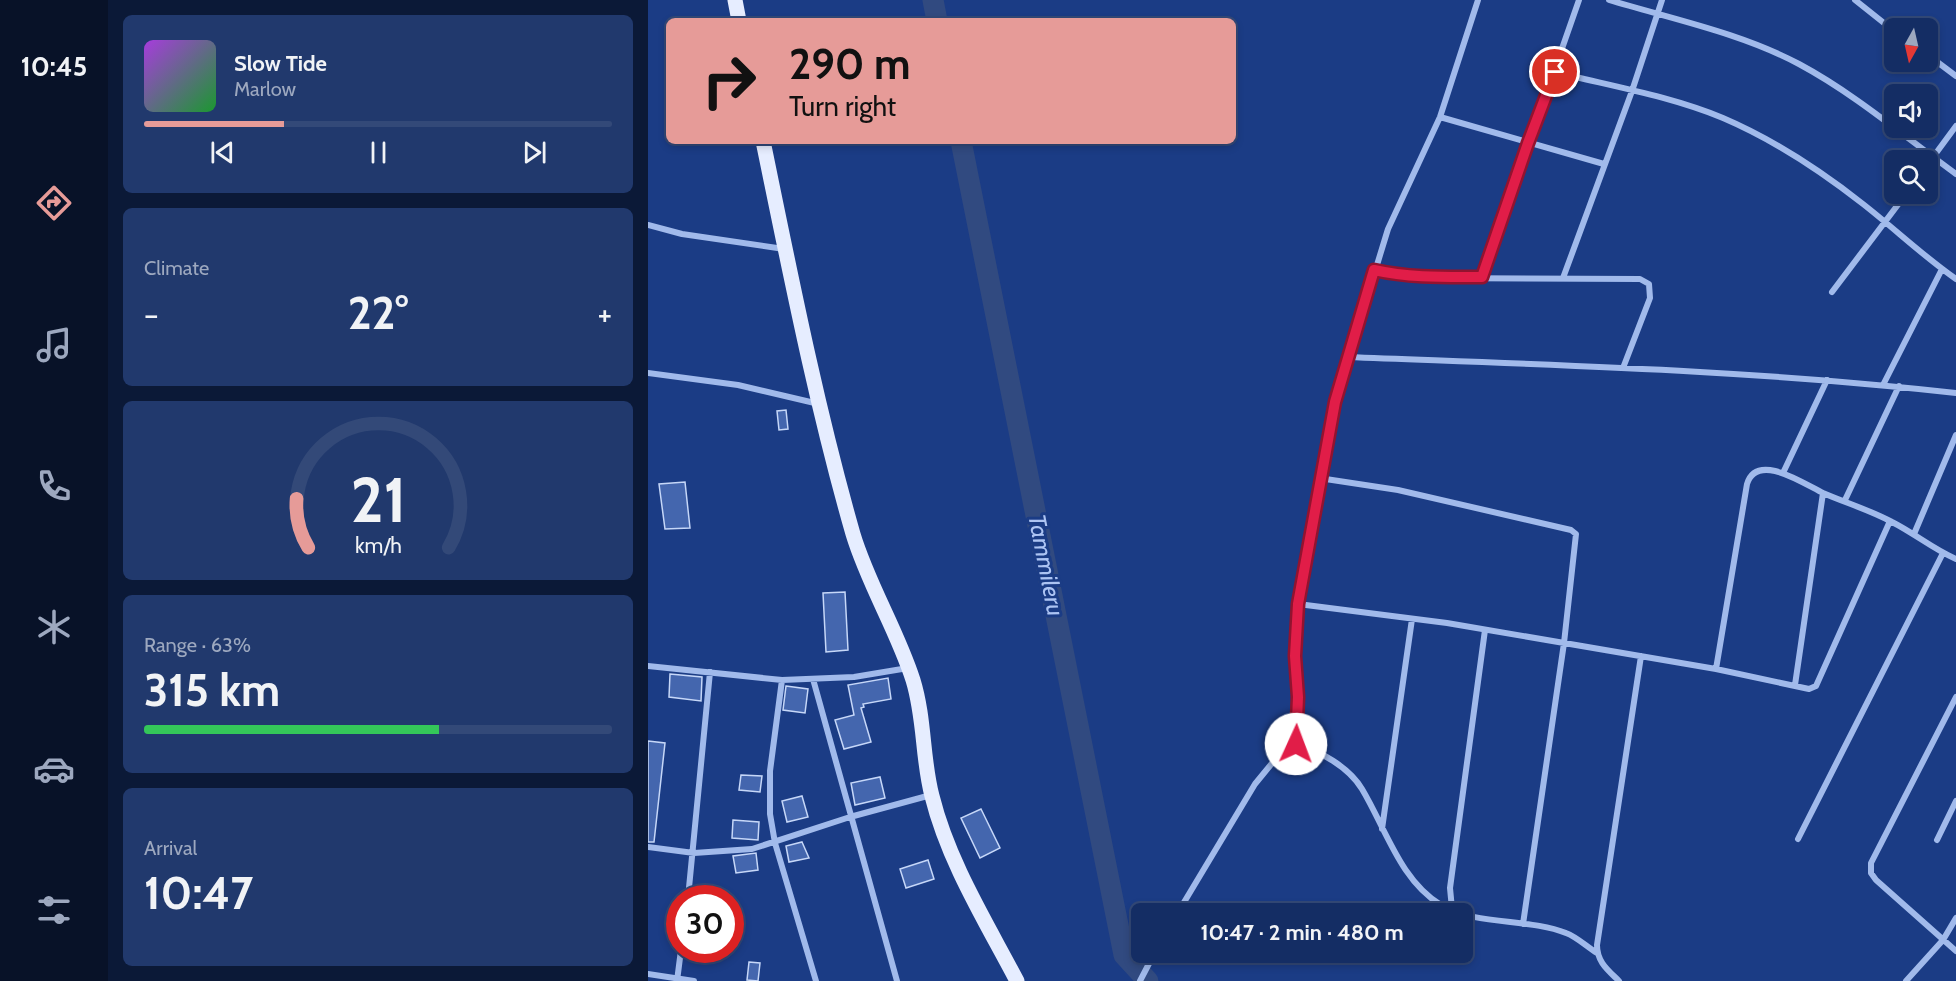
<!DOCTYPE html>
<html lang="en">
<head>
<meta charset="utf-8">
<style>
  :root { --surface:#142d64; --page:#21396d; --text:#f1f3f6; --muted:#9da8bf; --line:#334978; --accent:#e69b98 }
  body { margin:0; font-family:Cabin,sans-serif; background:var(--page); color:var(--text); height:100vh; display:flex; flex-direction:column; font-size:22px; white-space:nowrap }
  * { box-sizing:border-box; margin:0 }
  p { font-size:20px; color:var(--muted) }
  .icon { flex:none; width:33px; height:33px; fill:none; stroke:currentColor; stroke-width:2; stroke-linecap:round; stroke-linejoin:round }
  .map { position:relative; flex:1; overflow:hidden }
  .panel { display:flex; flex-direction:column; gap:15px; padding:15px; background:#0b1937; width:540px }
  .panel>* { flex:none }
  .top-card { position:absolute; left:18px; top:18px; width:570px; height:126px; border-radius:9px; box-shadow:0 3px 9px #0003,0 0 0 2px var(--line); background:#e69b98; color:#111; overflow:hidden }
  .needle { width:39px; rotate:188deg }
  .tools { position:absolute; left:1236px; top:18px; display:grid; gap:12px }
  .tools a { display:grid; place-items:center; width:54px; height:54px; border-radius:9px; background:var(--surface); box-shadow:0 3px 9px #0003,0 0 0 2px var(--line); font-size:30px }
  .speed { position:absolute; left:18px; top:885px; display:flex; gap:12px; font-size:30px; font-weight:700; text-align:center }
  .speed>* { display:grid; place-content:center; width:78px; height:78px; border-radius:50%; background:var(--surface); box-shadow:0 3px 9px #0003,0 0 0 2px var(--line); line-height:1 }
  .speed .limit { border:9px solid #d22; background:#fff; color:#111 }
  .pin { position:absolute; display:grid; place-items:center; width:51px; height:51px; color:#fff; margin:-26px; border:3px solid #fff; border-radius:50%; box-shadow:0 2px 6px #0007 }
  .me { position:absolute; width:66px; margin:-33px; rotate:2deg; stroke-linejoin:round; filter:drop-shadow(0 0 4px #0008) }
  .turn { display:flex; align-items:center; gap:21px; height:126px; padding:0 24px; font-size:27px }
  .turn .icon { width:78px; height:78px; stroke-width:2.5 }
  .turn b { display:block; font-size:42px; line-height:51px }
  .big { font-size:45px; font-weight:700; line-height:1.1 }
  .panel .card { flex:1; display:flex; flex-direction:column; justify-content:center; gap:9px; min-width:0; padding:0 21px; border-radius:9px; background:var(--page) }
  .panel .dial { align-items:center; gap:0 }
  .dial svg { height:156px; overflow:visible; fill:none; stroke:var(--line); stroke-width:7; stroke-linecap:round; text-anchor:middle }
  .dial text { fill:var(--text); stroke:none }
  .song { display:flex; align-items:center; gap:18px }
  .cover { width:72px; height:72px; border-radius:9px; background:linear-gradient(135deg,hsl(280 70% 55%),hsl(130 70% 35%)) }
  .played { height:6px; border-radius:3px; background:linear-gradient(90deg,var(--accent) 30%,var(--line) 30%) }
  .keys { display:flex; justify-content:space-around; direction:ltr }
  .heat { display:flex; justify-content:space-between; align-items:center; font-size:33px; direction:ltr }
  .charge { height:9px; border-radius:4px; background:linear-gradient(90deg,#34c759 63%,var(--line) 0) }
  .trip { position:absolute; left:483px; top:903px; width:342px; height:60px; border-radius:9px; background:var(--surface); box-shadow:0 3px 9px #0003,0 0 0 2px var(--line); font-weight:700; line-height:60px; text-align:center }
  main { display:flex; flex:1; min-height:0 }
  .dock { display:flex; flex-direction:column; width:108px; justify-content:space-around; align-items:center; background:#081228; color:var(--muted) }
  .dock .icon { width:42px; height:42px }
  .dock .active { color:var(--accent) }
  .dock b { font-size:27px; color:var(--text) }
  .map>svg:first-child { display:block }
</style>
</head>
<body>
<main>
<nav class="dock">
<b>10:45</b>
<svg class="icon active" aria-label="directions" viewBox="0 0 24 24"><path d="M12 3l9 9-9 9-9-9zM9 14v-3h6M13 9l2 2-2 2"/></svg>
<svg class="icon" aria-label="music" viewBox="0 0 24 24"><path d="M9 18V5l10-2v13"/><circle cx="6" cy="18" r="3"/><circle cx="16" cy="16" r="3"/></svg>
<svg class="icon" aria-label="phone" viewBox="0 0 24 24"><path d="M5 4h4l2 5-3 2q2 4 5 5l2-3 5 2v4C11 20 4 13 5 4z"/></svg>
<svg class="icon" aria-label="climate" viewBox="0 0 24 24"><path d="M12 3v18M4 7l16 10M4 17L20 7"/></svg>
<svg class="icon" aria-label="car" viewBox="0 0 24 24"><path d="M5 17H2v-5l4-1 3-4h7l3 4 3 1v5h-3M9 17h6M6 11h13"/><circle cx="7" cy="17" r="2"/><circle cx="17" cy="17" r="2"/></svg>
<svg class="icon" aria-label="filters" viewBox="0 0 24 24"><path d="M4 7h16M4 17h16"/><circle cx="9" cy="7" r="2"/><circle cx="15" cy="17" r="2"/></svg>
</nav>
<section class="panel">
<div class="card">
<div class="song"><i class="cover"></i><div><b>Slow Tide</b><p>Marlow</p></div></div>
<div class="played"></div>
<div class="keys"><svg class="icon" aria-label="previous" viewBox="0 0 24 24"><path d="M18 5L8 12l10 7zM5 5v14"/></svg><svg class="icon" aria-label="pause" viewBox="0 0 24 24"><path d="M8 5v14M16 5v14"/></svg><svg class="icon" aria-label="next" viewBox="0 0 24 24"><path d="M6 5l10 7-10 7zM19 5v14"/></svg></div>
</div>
<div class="card"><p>Climate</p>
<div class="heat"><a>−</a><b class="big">22°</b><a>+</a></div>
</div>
<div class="card dial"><svg viewBox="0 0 100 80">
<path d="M14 69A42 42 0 1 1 86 69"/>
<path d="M14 69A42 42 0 0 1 8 44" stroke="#e69b98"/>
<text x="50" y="56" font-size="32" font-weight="700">21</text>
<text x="50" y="72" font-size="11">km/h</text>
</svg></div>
<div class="card"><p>Range · 63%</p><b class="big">315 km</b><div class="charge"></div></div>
<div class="card"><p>Arrival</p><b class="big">10:47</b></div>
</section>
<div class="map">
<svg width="1308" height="981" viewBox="0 0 1308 981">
  <rect width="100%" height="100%" fill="#1b3c85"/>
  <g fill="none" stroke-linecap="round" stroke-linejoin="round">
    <!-- river -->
    <path stroke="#314a80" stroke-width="21" d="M285,0L289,21
      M313,141L476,955L500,981"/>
  </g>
  <!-- building -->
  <path fill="#4466ae" stroke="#c6d7f8" stroke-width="1.5" d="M138,410L140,429L131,430L129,411Z
    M37,482L42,528L17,529L11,484Z
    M197,592L200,650L178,652L175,593Z
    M22,674L54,677L53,701L21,697Z
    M240,678L243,699L215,704L216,707L213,708L223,742L196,749L187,720L206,715L200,685Z
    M138,686L160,689L157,713L135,710Z
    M0,741L17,743L6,842H0Z
    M93,775L114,776L112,792L91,790Z
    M232,777L237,798L207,805L203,783Z
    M154,796L160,817L139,822L134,801Z
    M333,809L352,848L332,858L313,818Z
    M85,820L111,822L110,840L84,838Z
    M154,842L161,858L141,862L138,846Z
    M108,853L110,870L88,873L85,856Z
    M280,860L286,879L258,888L252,869Z
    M101,962L112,963L110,981L99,980Z"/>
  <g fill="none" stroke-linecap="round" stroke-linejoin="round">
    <!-- street -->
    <path stroke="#a1baeb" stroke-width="6" d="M961,0C1024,19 1093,33 1151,64C1207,94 1257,137 1308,174
      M1207,0L1246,31
      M1280,55L1308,76
      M907,72C963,86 1022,96 1075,118C1124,139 1173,171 1215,204C1247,229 1275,256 1308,279
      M792,117L956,164
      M1280,164L1308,126
      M0,225L34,234L136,249
      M726,270L749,276L778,278L992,279L1001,284L1002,298L975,368
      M834,277L931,0
      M915,278L984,91L1014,0
      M1184,292L1258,194
      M700,357C903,365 1106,370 1308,393
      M0,373L90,385L171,404
      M1235,385L1294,269
      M1135,473L1179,380
      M671,478L750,490L923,530L928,534L916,643L875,924
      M1197,500L1251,386
      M1266,534L1308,435
      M650,604L799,623L1068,669L1161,689L1168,686L1242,521
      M0,666L134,680L206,677L260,668
      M1068,669L1099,484C1109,451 1158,485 1175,493C1198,503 1222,510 1244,522C1266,533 1285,549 1308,559
      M165,679L249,981
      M134,680L122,771V814L127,843L168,981
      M1147,685L1175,493
      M1308,697L1223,863V873L1228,880L1308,951
      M648,744C672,751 701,767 714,789C738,829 752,880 793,905C828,926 881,918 918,933C929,937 939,947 949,953
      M734,829L764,619
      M1150,839L1295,553
      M1289,840L1308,801
      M0,847L46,853L104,849L202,817L283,795
      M40,898L62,672
      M804,909L802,888L837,630
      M529,914L607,784L625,762L648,744L650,697L647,656L650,604L687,402L740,229L792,117L830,0
      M0,974L46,981
      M29,981L33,950
      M492,981L507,952
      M971,981C960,970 949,962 949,945L993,656
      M1258,981L1295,940L1308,918"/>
    <!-- primary -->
    <path stroke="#e6edff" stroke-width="15" d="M87,0L91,21
      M115,141C142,272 168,405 205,534C220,584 249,630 265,680C277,719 274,758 284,796C300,861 338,922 369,981"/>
  </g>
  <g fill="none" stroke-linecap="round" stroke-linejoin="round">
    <!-- route casing -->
    <g stroke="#92132f" stroke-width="15">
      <path id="route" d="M648,744L650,697L647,656L650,604L687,402L726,270C762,278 797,277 834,277L880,143L907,72"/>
    </g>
    <!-- route -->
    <use href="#route" stroke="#e11d48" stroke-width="10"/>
  </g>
  <g text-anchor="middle" stroke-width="6" stroke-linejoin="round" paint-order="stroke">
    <!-- water labels -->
    <g font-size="24" font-style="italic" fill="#adc4f3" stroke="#1b3c85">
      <text transform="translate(398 565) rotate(79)" y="8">Tammileru</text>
    </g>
  </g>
</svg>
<div class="tools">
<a><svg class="needle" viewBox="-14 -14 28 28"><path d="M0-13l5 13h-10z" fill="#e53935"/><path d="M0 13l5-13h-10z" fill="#9da8bf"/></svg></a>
<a><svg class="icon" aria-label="sound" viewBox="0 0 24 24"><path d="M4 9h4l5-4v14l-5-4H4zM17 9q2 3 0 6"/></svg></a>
<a><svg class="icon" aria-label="search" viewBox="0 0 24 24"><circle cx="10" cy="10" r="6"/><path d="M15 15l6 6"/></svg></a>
</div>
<div class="speed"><div class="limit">30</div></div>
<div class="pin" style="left:907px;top:72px;background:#d93025"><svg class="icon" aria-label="arrive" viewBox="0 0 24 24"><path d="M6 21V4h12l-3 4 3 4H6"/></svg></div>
<svg class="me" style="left:648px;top:744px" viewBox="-20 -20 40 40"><circle r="19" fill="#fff"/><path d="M0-13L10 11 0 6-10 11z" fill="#e11d48"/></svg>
<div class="trip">10:47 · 2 min · 480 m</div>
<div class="top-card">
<div class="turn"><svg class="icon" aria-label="right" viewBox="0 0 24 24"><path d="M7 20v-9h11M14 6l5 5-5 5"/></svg><div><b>290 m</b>Turn right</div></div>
</div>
</div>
</main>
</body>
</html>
